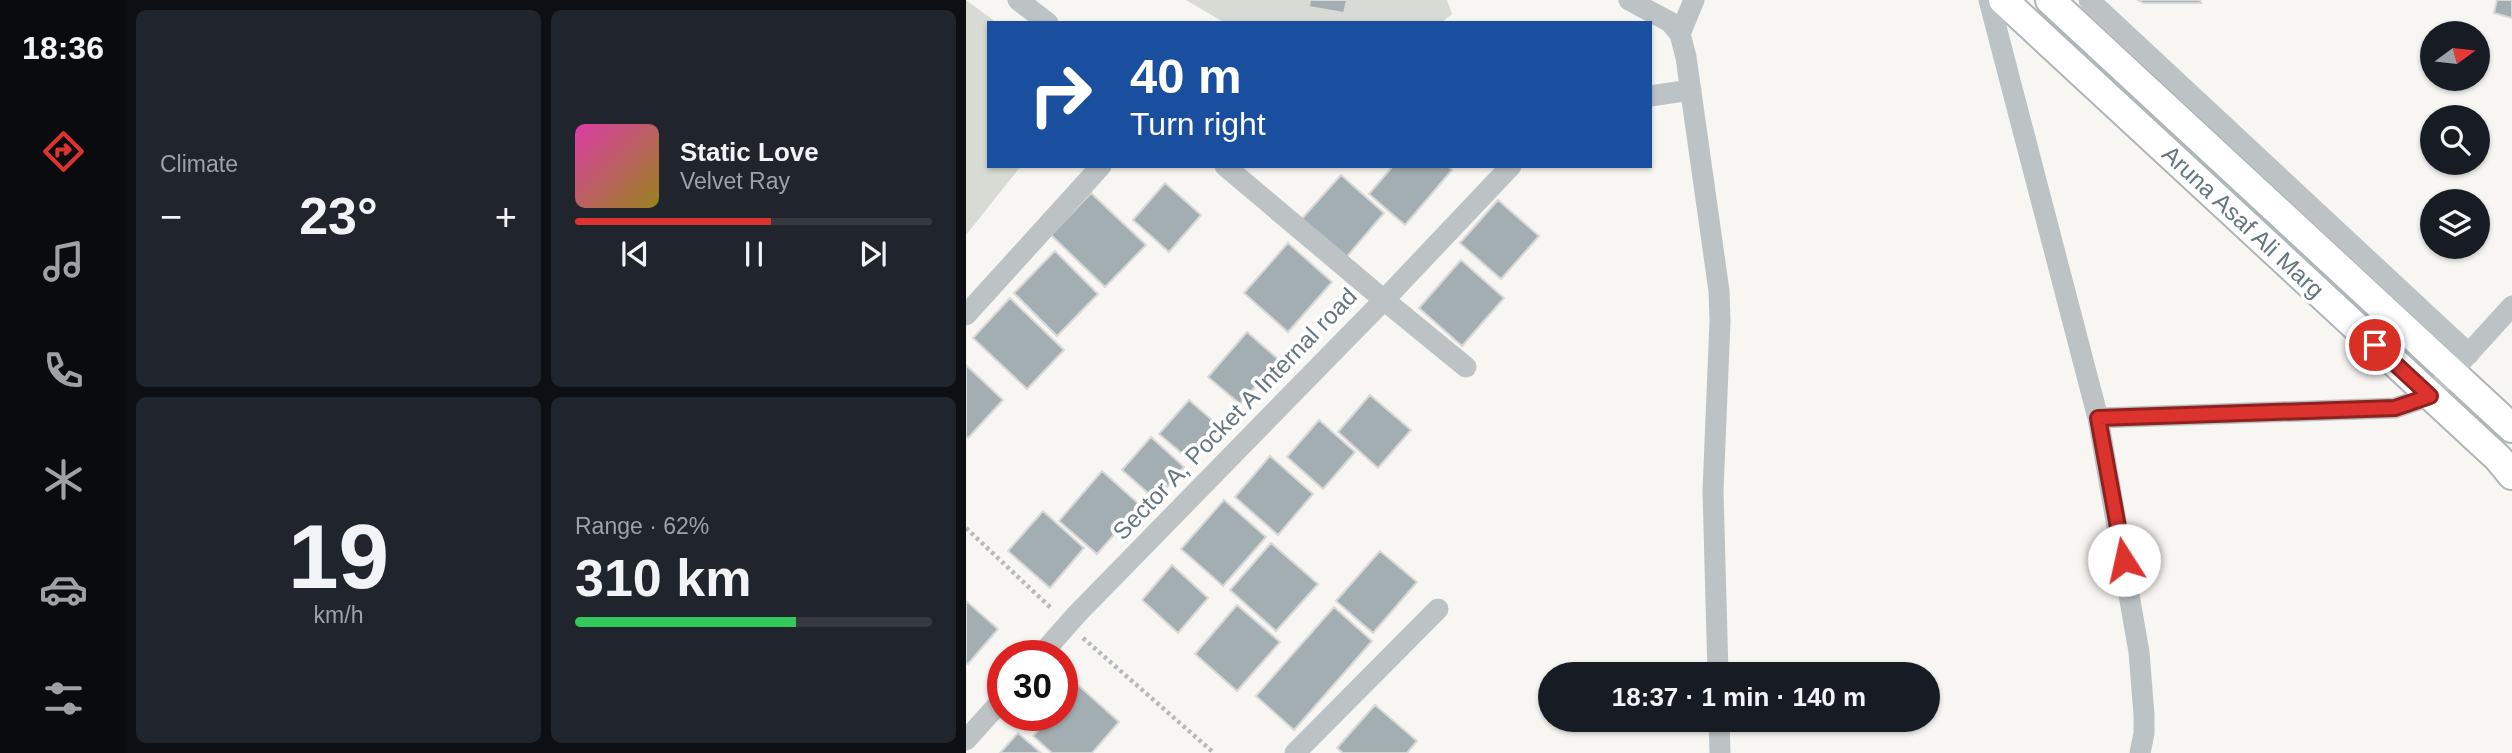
<!DOCTYPE html>
<html lang="en">
<head>
<meta charset="utf-8">
<style>
  :root { --surface:#171b24; --page:#20242c; --text:#f1f3f6; --muted:#9ea1a6; --line:#363941; --accent:#dc332e }
  body { margin:0; font-family:Helvetica,sans-serif; background:var(--page); color:var(--text); height:100vh; display:flex; flex-direction:column; font-size:26px; white-space:nowrap }
  * { box-sizing:border-box; margin:0 }
  p { font-size:23px; color:var(--muted) }
  .icon { flex:none; width:38px; height:38px; fill:none; stroke:currentColor; stroke-width:2; stroke-linecap:round; stroke-linejoin:round }
  .map { position:relative; flex:1; overflow:hidden }
  .drawer { display:flex; flex-direction:column; gap:10px; padding:10px; background:#0d0f14; width:840px }
  .drawer>* { flex:none }
  .top-card { position:absolute; left:21px; top:21px; width:665px; height:147px; border-radius:0px; box-shadow:0 2px 5px #0004; background:#1a4fa0; color:#fff; overflow:hidden }
  .needle { width:46px; rotate:75deg }
  .buttons { position:absolute; left:1454px; top:21px; display:grid; gap:14px }
  .buttons a { display:grid; place-items:center; width:70px; height:70px; border-radius:50%; background:var(--surface); box-shadow:0 2px 5px #0004; font-size:35px }
  .speed { position:absolute; left:21px; top:640px; display:flex; gap:14px; font-size:35px; font-weight:700; text-align:center }
  .speed>* { display:grid; place-content:center; width:91px; height:91px; border-radius:50%; background:var(--surface); box-shadow:0 2px 5px #0004; line-height:1 }
  .speed .limit { border:10px solid #d22; background:#fff; color:#111 }
  .pin { position:absolute; display:grid; place-items:center; width:60px; height:60px; color:#fff; margin:-30px; border:4px solid #fff; border-radius:50%; box-shadow:0 2px 7px #0007 }
  .me { position:absolute; width:77px; margin:-38px; rotate:350deg; stroke-linejoin:round; filter:drop-shadow(0 0 5px #0008) }
  .turn { display:flex; align-items:center; gap:24px; height:147px; padding:0 28px; font-size:32px }
  .turn .icon { width:91px; height:91px; stroke-width:2.5 }
  .turn b { display:block; font-size:49px; line-height:60px }
  .big { font-size:52px; font-weight:800; line-height:1.1 }
  .drawer .card { flex:1; display:flex; flex-direction:column; justify-content:center; gap:10px; min-width:0; padding:0 24px; border-radius:10px; background:var(--page) }
  .drawer .dial { align-items:center; gap:0 }
  .dial b { font-size:91px; line-height:1 }
  .song { display:flex; align-items:center; gap:21px }
  .cover { width:84px; height:84px; border-radius:10px; background:linear-gradient(135deg,hsl(320 70% 55%),hsl(50 70% 35%)) }
  .played { height:7px; border-radius:4px; background:linear-gradient(90deg,var(--accent) 55%,var(--line) 55%) }
  .keys { display:flex; justify-content:space-around; direction:ltr }
  .heat { display:flex; justify-content:space-between; align-items:center; font-size:38px; direction:ltr }
  .charge { height:10px; border-radius:5px; background:linear-gradient(90deg,#34c759 62%,var(--line) 0) }
  .drawer .tiles { flex:1; display:grid; gap:10px; grid-template-columns:repeat(2,1fr) }
  .trip { position:absolute; left:572px; top:662px; width:402px; height:70px; border-radius:35px; background:var(--surface); box-shadow:0 2px 5px #0004; font-weight:800; line-height:70px; text-align:center }
  main { display:flex; flex:1; min-height:0 }
  .tab-bar { display:flex; flex-direction:column; width:126px; justify-content:space-around; align-items:center; background:#090b0e; color:var(--muted) }
  .tab-bar .icon { width:49px; height:49px }
  .tab-bar .current { color:var(--accent) }
  .tab-bar b { font-size:32px; color:var(--text) }
  .map>svg:first-child { display:block }
</style>
</head>
<body>
<main>
<nav class="tab-bar">
<b>18:36</b>
<svg class="icon current" aria-label="directions" viewBox="0 0 24 24"><path d="M12 3l9 9-9 9-9-9zM9 14v-3h6M13 9l2 2-2 2"/></svg>
<svg class="icon" aria-label="music" viewBox="0 0 24 24"><path d="M9 18V5l10-2v13"/><circle cx="6" cy="18" r="3"/><circle cx="16" cy="16" r="3"/></svg>
<svg class="icon" aria-label="phone" viewBox="0 0 24 24"><path d="M5 4h4l2 5-3 2q2 4 5 5l2-3 5 2v4C11 20 4 13 5 4z"/></svg>
<svg class="icon" aria-label="climate" viewBox="0 0 24 24"><path d="M12 3v18M4 7l16 10M4 17L20 7"/></svg>
<svg class="icon" aria-label="car" viewBox="0 0 24 24"><path d="M5 17H2v-5l4-1 3-4h7l3 4 3 1v5h-3M9 17h6M6 11h13"/><circle cx="7" cy="17" r="2"/><circle cx="17" cy="17" r="2"/></svg>
<svg class="icon" aria-label="filters" viewBox="0 0 24 24"><path d="M4 7h16M4 17h16"/><circle cx="9" cy="7" r="2"/><circle cx="15" cy="17" r="2"/></svg>
</nav>
<section class="drawer">
<div class="tiles">
<div class="card"><p>Climate</p>
<div class="heat"><a>−</a><b class="big">23°</b><a>+</a></div>
</div>
<div class="card">
<div class="song"><i class="cover"></i><div><b>Static Love</b><p>Velvet Ray</p></div></div>
<div class="played"></div>
<div class="keys"><svg class="icon" aria-label="previous" viewBox="0 0 24 24"><path d="M18 5L8 12l10 7zM5 5v14"/></svg><svg class="icon" aria-label="pause" viewBox="0 0 24 24"><path d="M8 5v14M16 5v14"/></svg><svg class="icon" aria-label="next" viewBox="0 0 24 24"><path d="M6 5l10 7-10 7zM19 5v14"/></svg></div>
</div>
<div class="card dial"><b>19</b><p>km/h</p></div>
<div class="card"><p>Range · 62%</p><b class="big">310 km</b><div class="charge"></div></div>
</div>
</section>
<div class="map">
<svg width="1546" height="753" viewBox="0 0 1546 753">
  <rect width="100%" height="100%" fill="#f7f6f3"/>
  <!-- green -->
  <path fill="#d7dbd3" d="M0,0L31,23H23V166H55L0,235Z
    M220,0H481L486,14L475,23H259Z"/>
  <!-- building -->
  <path fill="#a2aeb1" stroke="#d8d8d6" stroke-width="2" d="M344,0H381L378,13L343,7Z
    M1172,0H1234L1235,3H1177Z
    M1531,0H1546V18L1528,13Z
    M427,166H482L486,170L439,225L403,194Z
    M375,175L418,213L377,261L333,222Z
    M199,183L235,215L203,252L167,220Z
    M125,193L180,245L139,287L85,235Z
    M532,200L573,236L535,279L494,243Z
    M322,243L366,282L322,332L278,293Z
    M89,251L132,294L91,336L48,293Z
    M495,260L538,298L496,346L453,308Z
    M44,298L98,350L61,389L7,338Z
    M281,332L313,360L274,404L242,377Z
    M0,365L37,400L2,438L0,436Z
    M404,395L445,430L412,468L372,432Z
    M223,400L254,427L225,461L193,434Z
    M353,420L389,452L357,489L321,457Z
    M185,437L218,467L190,500L156,470Z
    M304,456L347,494L312,535L269,497Z
    M136,471L174,505L131,554L93,521Z
    M258,500L300,537L257,586L215,549Z
    M77,511L118,548L84,588L42,551Z
    M305,543L352,584L310,631L264,590Z
    M414,551L451,582L407,633L370,601Z
    M206,565L242,598L212,633L176,600Z
    M0,601L32,629L2,664L0,663Z
    M271,605L314,642L271,691L229,654Z
    M368,607L406,641L328,730L290,696Z
    M112,685L153,722L126,753H86L67,736L85,716H96V702Z
    M409,705L451,741L441,753H377L371,748Z
    M52,733L75,753H34Z"/>
  <g fill="none" stroke-linecap="round" stroke-linejoin="round">
    <!-- secondary casing -->
    <g stroke="#aeb6b8" stroke-width="32">
      <path id="secondary" d="M1037,0L1532,458L1546,475
        M1084,0L1546,428"/>
    </g>
    <!-- path -->
    <path stroke="#b6babc" stroke-width="4.5" stroke-dasharray="3.5 3.5" stroke-linecap="butt" d="M0,528L85,608
      M117,638L248,753"/>
    <!-- street -->
    <path stroke="#bdc3c5" stroke-width="21" d="M52,0L82,23
      M663,0L704,22L714,34L720,57L753,291L754,321L747,491L752,674
      M1023,0L1132,418L1173,652L1178,715V733L1174,753
      M1123,0L1503,354
      M714,34L728,0
      M684,96L725,90
      M0,315L135,166
      M500,367L418,300L545,166
      M1132,418L1429,408L1464,396L1546,306
      M74,656L111,614L418,300L259,166
      M753,719L754,753
      M0,740L37,699
      M329,753L472,609"/>
    <!-- secondary -->
    <use href="#secondary" stroke="#fff" stroke-width="28"/>
  </g>
  <g fill="none" stroke-linecap="round" stroke-linejoin="round">
    <!-- route casing -->
    <g stroke="#8f211e" stroke-width="18">
      <path id="route" d="M1158,560L1132,418L1429,408L1464,396L1409,345"/>
    </g>
    <!-- route -->
    <use href="#route" stroke="#dc332e" stroke-width="12"/>
  </g>
  <g text-anchor="middle" stroke-width="7" stroke-linejoin="round" paint-order="stroke">
    <!-- street labels -->
    <g font-size="24" fill="#63777d" stroke="#fff">
      <text transform="translate(1277 222) rotate(43)" y="8">Aruna Asaf Ali Marg</text>
      <text transform="translate(269 414) rotate(-46)" y="8">Sector A, Pocket A Internal road</text>
    </g>
  </g>
</svg>
<div class="buttons">
<a><svg class="needle" viewBox="-14 -14 28 28"><path d="M0-13l5 13h-10z" fill="#e53935"/><path d="M0 13l5-13h-10z" fill="#9ea1a6"/></svg></a>
<a><svg class="icon" aria-label="search" viewBox="0 0 24 24"><circle cx="10" cy="10" r="6"/><path d="M15 15l6 6"/></svg></a>
<a><svg class="icon" aria-label="layers" viewBox="0 0 24 24"><path d="M12 4l9 5-9 5-9-5zM3 14l9 5 9-5"/></svg></a>
</div>
<div class="speed"><div class="limit">30</div></div>
<div class="pin" style="left:1409px;top:345px;background:#d93025"><svg class="icon" aria-label="arrive" viewBox="0 0 24 24"><path d="M6 21V4h12l-3 4 3 4H6"/></svg></div>
<svg class="me" style="left:1158px;top:560px" viewBox="-20 -20 40 40"><circle r="19" fill="#fff"/><path d="M0-13L10 11 0 6-10 11z" fill="#dc332e"/></svg>
<div class="trip">18:37 · 1 min · 140 m</div>
<div class="top-card">
<div class="turn"><svg class="icon" aria-label="right" viewBox="0 0 24 24"><path d="M7 20v-9h11M14 6l5 5-5 5"/></svg><div><b>40 m</b>Turn right</div></div>
</div>
</div>
</main>
</body>
</html>
